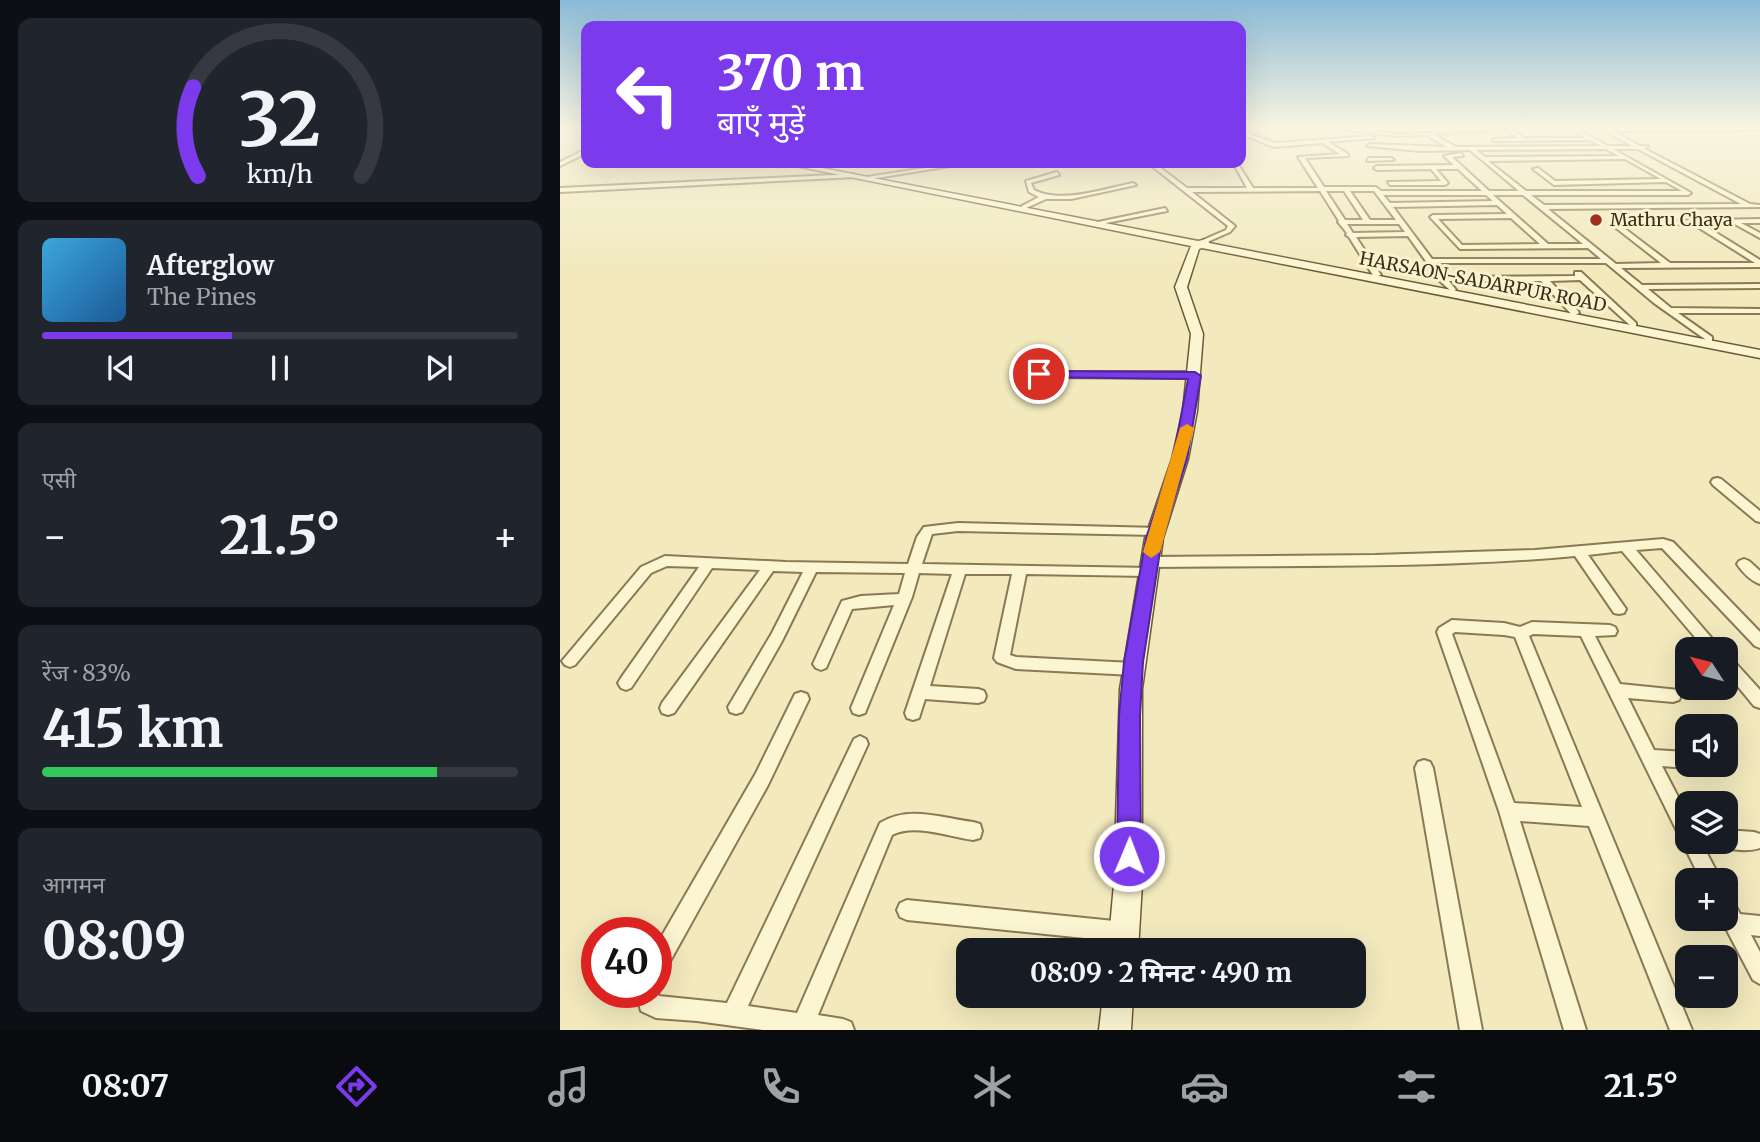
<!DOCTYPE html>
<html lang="hi">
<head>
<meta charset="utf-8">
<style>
  :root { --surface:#171b24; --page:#20242c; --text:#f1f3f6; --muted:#9ea1a6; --line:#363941; --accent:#7c3aed }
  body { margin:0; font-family:Merriweather,"Noto Sans Devanagari",serif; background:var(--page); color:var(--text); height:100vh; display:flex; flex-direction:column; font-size:26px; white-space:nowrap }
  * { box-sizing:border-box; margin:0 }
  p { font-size:23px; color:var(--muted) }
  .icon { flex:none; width:38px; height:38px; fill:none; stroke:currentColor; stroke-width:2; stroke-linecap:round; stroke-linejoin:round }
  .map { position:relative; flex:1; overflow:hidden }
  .side { display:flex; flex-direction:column; gap:18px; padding:18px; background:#0d0f14; width:560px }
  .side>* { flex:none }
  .banner { position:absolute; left:21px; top:21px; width:665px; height:147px; border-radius:14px; box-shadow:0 7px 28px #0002; background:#7c3aed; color:#fff; overflow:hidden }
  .needle { width:46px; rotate:306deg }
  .controls { position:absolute; left:1115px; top:637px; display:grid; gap:14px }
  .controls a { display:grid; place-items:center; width:63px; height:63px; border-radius:14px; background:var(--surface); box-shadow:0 7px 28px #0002; font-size:35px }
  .speed { position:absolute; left:21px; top:917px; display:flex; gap:14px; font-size:35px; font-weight:700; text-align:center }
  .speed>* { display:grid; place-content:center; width:91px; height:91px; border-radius:50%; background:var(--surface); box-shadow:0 7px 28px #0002; line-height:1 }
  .speed .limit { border:10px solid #d22; background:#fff; color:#111 }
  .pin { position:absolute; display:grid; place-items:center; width:60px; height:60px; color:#fff; margin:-30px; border:4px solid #fff; border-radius:50%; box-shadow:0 2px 7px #0007 }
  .me { position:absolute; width:77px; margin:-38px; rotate:1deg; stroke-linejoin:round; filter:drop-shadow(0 0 5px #0008) }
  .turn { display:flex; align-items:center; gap:24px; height:147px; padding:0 21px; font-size:32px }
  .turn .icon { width:91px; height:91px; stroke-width:2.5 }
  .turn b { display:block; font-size:49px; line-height:60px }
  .big { font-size:52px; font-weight:700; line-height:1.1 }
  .side .card { flex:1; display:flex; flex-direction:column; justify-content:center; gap:10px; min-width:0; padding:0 24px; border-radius:14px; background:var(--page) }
  .side .dial { align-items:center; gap:0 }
  .dial svg { height:182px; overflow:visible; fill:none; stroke:var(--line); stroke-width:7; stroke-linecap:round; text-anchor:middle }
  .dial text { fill:var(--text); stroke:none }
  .song { display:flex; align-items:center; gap:21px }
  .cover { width:84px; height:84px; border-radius:10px; background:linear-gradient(135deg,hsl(200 70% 55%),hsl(210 70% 35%)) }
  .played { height:7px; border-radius:4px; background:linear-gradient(90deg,var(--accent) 40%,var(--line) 40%) }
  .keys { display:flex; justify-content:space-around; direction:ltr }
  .heat { display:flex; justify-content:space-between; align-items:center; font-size:38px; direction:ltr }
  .charge { height:10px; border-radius:5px; background:linear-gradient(90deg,#34c759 83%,var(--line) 0) }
  .trip { position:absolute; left:396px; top:938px; width:410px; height:70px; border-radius:14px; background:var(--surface); box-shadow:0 7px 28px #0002; font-weight:700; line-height:70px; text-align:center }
  .menu { display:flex; height:112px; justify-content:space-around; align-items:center; background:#090b0e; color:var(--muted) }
  .menu .icon { width:49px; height:49px }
  .menu .selected { color:var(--accent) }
  .menu b { font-size:32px; color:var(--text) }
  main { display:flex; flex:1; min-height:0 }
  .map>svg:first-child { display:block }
</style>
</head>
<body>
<main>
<section class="side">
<div class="card dial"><svg viewBox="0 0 100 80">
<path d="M14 69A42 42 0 1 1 86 69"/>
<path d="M14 69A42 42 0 0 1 12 30" stroke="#7c3aed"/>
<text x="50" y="56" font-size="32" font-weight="700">32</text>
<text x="50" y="72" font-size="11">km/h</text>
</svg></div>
<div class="card">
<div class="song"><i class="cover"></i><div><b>Afterglow</b><p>The Pines</p></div></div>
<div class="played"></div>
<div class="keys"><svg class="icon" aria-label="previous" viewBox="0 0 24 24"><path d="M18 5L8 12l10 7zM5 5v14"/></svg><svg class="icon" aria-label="pause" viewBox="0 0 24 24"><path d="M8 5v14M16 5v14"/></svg><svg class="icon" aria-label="next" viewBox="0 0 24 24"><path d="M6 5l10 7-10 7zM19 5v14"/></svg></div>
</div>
<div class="card"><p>एसी</p>
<div class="heat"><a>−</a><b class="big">21.5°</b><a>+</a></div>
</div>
<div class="card"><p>रेंज · 83%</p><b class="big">415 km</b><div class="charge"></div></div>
<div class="card"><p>आगमन</p><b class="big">08:09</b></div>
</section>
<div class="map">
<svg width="1200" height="1030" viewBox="0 0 1200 1030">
  <rect width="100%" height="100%" fill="#f2e9bd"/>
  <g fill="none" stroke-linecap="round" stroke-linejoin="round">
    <!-- street casing -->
    <g stroke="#8b7954" stroke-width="4">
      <path id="street" d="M762,127L838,134L925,132L873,134L896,147L1041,146L1030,140L932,141L934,139L958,138L943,127H948L964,138H1025L1008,127H1013L1048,146H1072L1039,127L1048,129L1200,128V130L1053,131L1080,146H1088L1085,149L1190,204L1200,205V207L988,209L1056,264L1101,263L1051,224V222L1200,219V223H1181L1200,233V238L1173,223L1142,224L1200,260V267L1061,268L1082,285L1200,284V288L1088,289L1111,308L1200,309V313H1118L1152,337V341L1149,342L1094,303L1046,263H876L886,277L1015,276V272H1021L1076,323V327L1073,328L1020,280L990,281L1018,311L1019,313L1015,315H1012L981,281H889L896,290L892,292L880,281L848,236L796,237L821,275L814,277L789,237L786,235L787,233L778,222L779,221L760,191L632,192L675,226L670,232L645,243L642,241L643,240L666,230L668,226L588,163H594L627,188H687L675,166L678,164L693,188H758L738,157L780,154L762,143L714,147L681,134V131L715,143L812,136L814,138L768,142L788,154V156L745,158L764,187H816L821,191H922L898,169H876L888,183L885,185H830L828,182L881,181L871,169L817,170L814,168L817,166L894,165L884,156L901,153L903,156L892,157L929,191H959L910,150L861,151L807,146L810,144L886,147L867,135L838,136ZM1046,149L1059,156L925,157L916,150ZM1053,149H1078L1181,204L984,205L971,195H1128L1131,193ZM1065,159L1101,179L995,181L978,168L973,169L994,185L1106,182L1122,191H966L928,161ZM766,191H784L803,220H785ZM790,191H814L836,220H810ZM823,195H926L933,201L830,203ZM933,195H963L1023,244H988ZM937,205L947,214L873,215L870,217L900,249L1028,248L1041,259H872L833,207ZM951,218L980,244L902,245L878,219ZM787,224H839L845,232L793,233ZM1133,224L1195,263H1110L1060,225Z
        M24,150H26V153L0,166V162Z
        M809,158H831L834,160L807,161Z
        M239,163H247L241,166Z
        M397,163H409L310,179L307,177Z
        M497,172L499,175L471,183L474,190C502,204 543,189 573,183L576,185L511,199H486L466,208H462V206L479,197L469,192L466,181Z
        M294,174L296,177L0,192V188Z
        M605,208L607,211L541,224L538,222Z
        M479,372H635L640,375L635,378L476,377L474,375Z
        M1157,478L1161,479L1200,511V522L1196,521L1153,485L1151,482L1153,479Z
        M398,523L600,528L602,531L600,534L596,535L398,531L372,534L362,564L592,568L594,571L592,574L587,576L466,574L450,655L456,657L573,663L578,665L581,669L578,673L573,675L456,669L437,662L434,658L452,574H405L370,686L418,689L424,691L426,696L424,701L418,703L365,699L359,718L353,720L347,718L345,713L392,574L359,573L352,597L307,708L305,713L299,715L293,713L291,708L334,605L292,609L266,668L261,670L256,668L253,664L282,601L301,596L339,594L345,573L256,572L222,641L182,712L176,714L170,712L168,707L212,633L243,572L213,571L114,713L108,715L102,713L100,708L102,703L200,570L152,568L71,688L66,690L61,688L58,683L61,678L139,567L107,566L91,573L15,665L10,667L5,665L2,661L81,567L105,556L226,562L348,564L357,537L364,527Z
        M1103,539L1113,542L1200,632V648L1195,646L1102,548L1076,550L1161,649H1145L1062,551L1028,555L1066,609L1064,613L1059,614L1054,613L1015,556C874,569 731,565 589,567L584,565L582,562L584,559L589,557L815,555L975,550Z
        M1184,559L1189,561L1200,571V584C1191,581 1182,572 1177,564L1179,561Z
        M892,620L944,623L960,627L972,622L1050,625L1055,627L1057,631L1055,635L1035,636L1060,684L1119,690L1121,695L1119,700L1113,702L1068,698L1094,750L1127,752V765L1133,766L1127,768L1102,766L1127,814V842H1141L1161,880H1141L1021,636L973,634L969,636L1132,1030H1110L1029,826L960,821L1026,1030H1004L939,811L877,632L879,628ZM895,632L944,635L955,637L1022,807L954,803L892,634Z
        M1166,656L1171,658L1200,690V708L1194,706L1166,672Z
        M241,692L247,694L249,699L208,785L103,974L96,977V946L196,773L235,694Z
        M300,736L306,739L308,744L188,1006L237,1013L320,823C349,805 381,818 413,822L420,824L422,831L420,838L413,840C389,837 355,823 332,835L258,1015L283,1019L291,1022L294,1030H203L137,1021L96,1018L81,1011L76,992H96V988L99,996L167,1003L294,739Z
        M864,760L870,762L873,768L922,1030H900L855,768L858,762Z
        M1166,830L1194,832L1200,834V848C1189,852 1171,850 1159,846L1158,842H1166Z
        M1166,898L1173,901L1180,914L1200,916V936L1191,935L1200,952V984L1193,980L1161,919H1166Z
        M347,900L564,922L571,925L574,932L571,939L564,942L347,920L340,917L337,910L340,903Z"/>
    </g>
    <!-- secondary casing -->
    <g stroke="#6d5a38" stroke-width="3">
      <path id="secondary" d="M221,163H236L638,241L648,239L649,243L1200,350V358L642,248L639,249L627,287L643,334L637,411L628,459L603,538L582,689V884L578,950H548L554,884L560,689L585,538L612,459L623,411L631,334L615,287L631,246Z
        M543,996H573L571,1030H539Z"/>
    </g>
    <!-- street -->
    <use href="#street" fill="#fcf5d1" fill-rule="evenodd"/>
    <!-- secondary -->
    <use href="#secondary" fill="#fcf5d1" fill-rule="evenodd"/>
  </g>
  <!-- sky -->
  <linearGradient id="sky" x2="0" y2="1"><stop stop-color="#8bbad7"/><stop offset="0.47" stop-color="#f9f5e1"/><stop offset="1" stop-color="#f9f5e1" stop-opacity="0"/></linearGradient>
  <rect width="1200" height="271" fill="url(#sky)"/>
  <!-- route -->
  <path fill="#7c3aed" stroke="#51269a" stroke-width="2" d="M479,371L635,372L641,376L627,459L602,538L583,662L580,716L581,856L578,865L569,869L560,865L557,856L559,716L564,662L586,538L613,459L628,379L475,377L473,374Z"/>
  <!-- slow -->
  <path fill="#f59e0b" d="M627,424L634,428L600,552L591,558L583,552L620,428Z"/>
  <!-- markers -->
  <circle fill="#a02f1f" stroke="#f9f2cd" stroke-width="2.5" cx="1036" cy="220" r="7"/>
  <g text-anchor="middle" stroke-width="6" stroke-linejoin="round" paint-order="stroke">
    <!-- far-poi labels -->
    <g font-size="18" fill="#392d1b" stroke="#f9f2cd" text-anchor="start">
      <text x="1050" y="226">Mathru Chaya</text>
    </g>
    <!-- far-street labels -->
    <g font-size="18" fill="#392d1b" stroke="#f9f2cd">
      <text transform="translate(923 282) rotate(11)" y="6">HARSAON-SADARPUR ROAD</text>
    </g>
  </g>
</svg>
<div class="controls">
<a><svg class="needle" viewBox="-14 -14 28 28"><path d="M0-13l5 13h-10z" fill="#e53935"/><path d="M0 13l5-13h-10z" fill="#9ea1a6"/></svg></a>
<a><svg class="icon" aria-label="sound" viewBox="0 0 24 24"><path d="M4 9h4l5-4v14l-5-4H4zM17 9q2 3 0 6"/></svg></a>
<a><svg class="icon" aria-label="layers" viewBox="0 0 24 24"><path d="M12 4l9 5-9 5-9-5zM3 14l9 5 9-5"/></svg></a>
<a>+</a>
<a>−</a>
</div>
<div class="speed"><div class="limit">40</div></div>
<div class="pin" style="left:479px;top:374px;background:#d93025"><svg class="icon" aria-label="arrive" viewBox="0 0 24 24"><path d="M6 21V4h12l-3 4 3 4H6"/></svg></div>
<svg class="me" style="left:569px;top:856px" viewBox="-20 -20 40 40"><circle r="17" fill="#7c3aed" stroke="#fff" stroke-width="3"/><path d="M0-11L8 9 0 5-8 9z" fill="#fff"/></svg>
<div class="trip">08:09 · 2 मिनट · 490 m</div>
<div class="banner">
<div class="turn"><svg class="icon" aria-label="left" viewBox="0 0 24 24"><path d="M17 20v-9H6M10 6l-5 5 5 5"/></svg><div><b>370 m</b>बाएँ मुड़ें</div></div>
</div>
</div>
</main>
<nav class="menu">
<b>08:07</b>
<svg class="icon selected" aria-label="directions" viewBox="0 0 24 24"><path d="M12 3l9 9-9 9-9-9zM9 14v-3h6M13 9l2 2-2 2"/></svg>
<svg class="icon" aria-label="music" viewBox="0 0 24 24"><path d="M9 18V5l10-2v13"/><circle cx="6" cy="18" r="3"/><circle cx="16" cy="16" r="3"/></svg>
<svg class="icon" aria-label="phone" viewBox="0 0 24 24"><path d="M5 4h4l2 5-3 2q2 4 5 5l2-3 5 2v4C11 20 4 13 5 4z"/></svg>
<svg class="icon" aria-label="climate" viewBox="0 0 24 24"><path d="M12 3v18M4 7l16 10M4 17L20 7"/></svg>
<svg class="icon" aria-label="car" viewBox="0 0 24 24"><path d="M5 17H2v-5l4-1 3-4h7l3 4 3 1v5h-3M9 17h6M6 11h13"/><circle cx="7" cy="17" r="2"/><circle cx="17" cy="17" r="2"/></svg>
<svg class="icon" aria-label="filters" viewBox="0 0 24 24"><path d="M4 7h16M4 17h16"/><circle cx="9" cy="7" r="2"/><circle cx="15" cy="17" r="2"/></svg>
<b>21.5°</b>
</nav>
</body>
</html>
